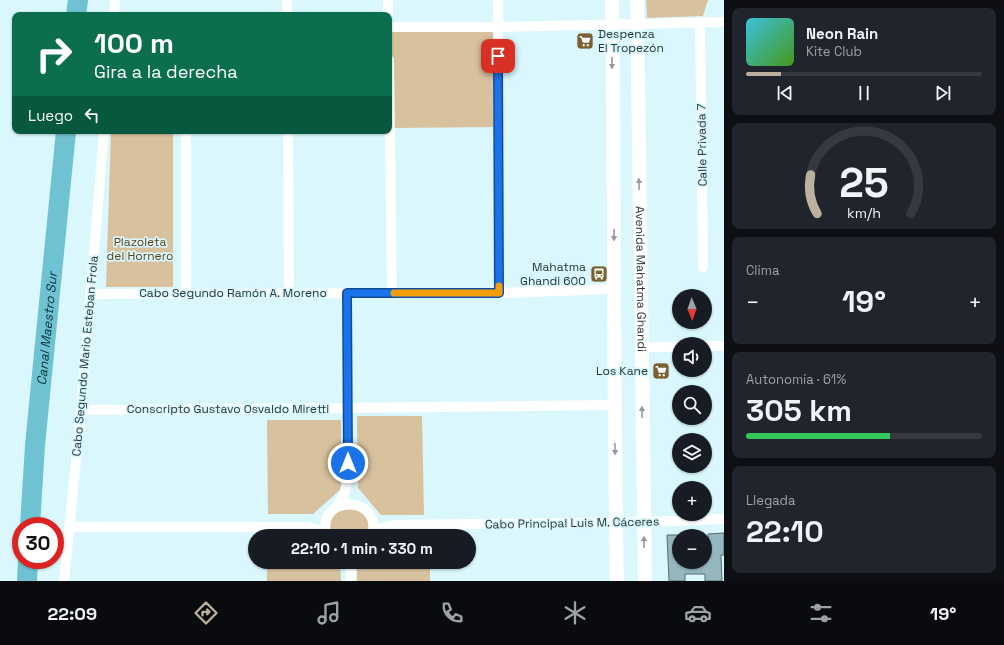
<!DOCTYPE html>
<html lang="es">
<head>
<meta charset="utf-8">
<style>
  :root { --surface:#171b24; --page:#20242c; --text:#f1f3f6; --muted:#9ea1a6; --line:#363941; --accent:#bcb19e }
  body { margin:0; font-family:"Space Grotesk",sans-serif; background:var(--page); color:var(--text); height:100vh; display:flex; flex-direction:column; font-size:15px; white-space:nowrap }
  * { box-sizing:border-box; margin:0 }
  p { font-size:13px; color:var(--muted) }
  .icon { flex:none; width:22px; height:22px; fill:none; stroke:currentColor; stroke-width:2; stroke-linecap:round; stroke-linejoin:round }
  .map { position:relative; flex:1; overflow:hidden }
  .details { display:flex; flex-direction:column; gap:8px; padding:8px; background:#0d0f14; width:280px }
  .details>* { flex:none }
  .banner { position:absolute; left:12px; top:12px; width:380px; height:122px; border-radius:8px; box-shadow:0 1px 3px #0004; background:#0b6e4f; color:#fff; overflow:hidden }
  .needle { width:26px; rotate:178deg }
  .buttons { position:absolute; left:672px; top:289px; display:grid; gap:8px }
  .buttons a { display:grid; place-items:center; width:40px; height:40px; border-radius:50%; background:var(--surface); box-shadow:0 1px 3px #0004; font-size:20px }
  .speed { position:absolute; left:12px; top:517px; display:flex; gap:8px; font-size:20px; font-weight:700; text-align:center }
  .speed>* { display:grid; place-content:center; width:52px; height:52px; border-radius:50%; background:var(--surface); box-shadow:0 1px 3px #0004; line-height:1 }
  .speed .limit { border:6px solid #d22; background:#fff; color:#111 }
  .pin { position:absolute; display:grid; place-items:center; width:34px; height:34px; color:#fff; margin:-17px; border-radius:8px; box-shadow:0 2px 6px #0006 }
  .me { position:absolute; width:44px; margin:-22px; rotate:0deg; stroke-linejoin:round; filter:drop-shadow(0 0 3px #0008) }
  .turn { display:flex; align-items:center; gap:14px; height:84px; padding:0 16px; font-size:18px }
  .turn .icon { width:52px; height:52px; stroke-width:2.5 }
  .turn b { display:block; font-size:28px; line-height:34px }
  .then { display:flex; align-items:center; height:38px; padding:0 16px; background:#0003; gap:8px; font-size:15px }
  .big { font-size:30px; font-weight:700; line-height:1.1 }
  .details .tile { flex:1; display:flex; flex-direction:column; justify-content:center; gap:6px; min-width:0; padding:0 14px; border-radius:8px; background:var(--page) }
  .details .dial { align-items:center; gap:0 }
  .dial svg { height:104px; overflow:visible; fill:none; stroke:var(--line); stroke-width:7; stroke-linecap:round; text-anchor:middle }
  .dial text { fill:var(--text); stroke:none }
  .song { display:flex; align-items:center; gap:12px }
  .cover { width:48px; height:48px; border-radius:6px; background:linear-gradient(135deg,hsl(190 70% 55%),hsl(100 70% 35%)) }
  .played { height:4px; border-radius:2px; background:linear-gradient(90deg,var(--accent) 15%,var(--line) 15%) }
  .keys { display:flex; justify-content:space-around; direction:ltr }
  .heat { display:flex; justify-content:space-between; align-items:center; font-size:22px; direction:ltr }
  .charge { height:6px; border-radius:3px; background:linear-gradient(90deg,#34c759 61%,var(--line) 0) }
  .trip { position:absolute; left:248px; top:529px; width:228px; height:40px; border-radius:20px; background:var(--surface); box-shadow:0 1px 3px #0004; font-weight:700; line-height:40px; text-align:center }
  .menu { display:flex; height:64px; justify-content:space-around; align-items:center; background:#090b0e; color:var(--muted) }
  .menu .icon { width:28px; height:28px }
  .menu .current { color:var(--accent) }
  .menu b { font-size:18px; color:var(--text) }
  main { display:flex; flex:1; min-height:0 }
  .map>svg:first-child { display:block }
</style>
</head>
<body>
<main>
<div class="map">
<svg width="724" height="581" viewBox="0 0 724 581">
  <rect width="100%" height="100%" fill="#d9f7fc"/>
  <!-- green -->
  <path fill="#d8c19d" d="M646,0H708L703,16L647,18Z
    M389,27H498L499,127L390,128Z
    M111,131H173V287H106Z
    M357,416H422L424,515H381L358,488Z
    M267,420H341V489L313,514H268Z
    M340,506L367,512L372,536H327L326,525Z
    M267,562H340L341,581H267Z
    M357,562H430V581H357Z"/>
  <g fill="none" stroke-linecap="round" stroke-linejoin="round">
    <!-- river -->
    <g stroke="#6fc2d2" stroke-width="20">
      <path d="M76,15L78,0"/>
      <path id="s1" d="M30,526L35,445L66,131"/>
      <path d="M27,581L28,560"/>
    </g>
  </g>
  <!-- building -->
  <path fill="#95b8bf" stroke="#4c6d73" d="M724,533V555H721L722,581H705V574H685V581H669L667,535H679V562H707V556H709L708,534Z"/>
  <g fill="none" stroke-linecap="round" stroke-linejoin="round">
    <!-- street -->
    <path stroke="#fff" stroke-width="10" d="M287,0V15
      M388,0V15
      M498,0L499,293
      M114,15L115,0
      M700,23L703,267
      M389,27H498L724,22
      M389,60L392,293
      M186,131V293
      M288,131L289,294
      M91,294L499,293L615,289
      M705,346H724
      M642,347H679
      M81,410L348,408L614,405
      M335,508L344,495L348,477L347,293
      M69,527H306L313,528L326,535
      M327,536C314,494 384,494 372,536
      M372,536L382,528L396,525L644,522L724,519
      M64,581L81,410L104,131
      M350,581L352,562"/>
    <!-- secondary -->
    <g stroke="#fff" stroke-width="14">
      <path d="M612,0C615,194 613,387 617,581"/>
      <path id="s2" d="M637,0L645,581"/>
    </g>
  </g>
  <!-- one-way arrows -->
  <defs><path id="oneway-solid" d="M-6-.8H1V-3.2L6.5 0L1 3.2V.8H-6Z"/></defs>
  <g fill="#949b9c">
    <use href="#oneway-solid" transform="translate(612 63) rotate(89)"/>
    <use href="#oneway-solid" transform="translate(639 184) rotate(-91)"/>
    <use href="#oneway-solid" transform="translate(614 235) rotate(89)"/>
    <use href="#oneway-solid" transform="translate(642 412) rotate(-91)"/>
    <use href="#oneway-solid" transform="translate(615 449) rotate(89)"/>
    <use href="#oneway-solid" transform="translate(644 542) rotate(-90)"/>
  </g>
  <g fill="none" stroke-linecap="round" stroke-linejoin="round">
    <!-- route casing -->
    <g stroke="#114b97" stroke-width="10">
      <path id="route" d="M348,463L347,293H499L498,56"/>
    </g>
    <!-- route -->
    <use href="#route" stroke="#1a73e8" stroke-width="7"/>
    <!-- slow -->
    <path stroke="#f59e0b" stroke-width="7" d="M394,293H499V286"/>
  </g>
  <!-- icons -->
  <defs>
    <g id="supermarket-square" transform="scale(0.9)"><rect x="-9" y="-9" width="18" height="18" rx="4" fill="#7b6032" stroke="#d9f7fc"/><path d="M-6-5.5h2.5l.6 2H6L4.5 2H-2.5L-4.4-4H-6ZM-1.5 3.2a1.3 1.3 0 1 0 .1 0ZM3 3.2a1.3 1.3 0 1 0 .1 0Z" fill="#fff"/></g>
    <g id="bus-square" transform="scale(0.9)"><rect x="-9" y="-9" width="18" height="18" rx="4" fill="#7b6032" stroke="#d9f7fc"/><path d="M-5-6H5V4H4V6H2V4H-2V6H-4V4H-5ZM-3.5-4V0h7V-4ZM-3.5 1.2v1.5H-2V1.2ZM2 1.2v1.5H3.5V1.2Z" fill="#fff"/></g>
  </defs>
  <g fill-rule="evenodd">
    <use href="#supermarket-square" x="585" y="41"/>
    <use href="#bus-square" x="599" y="274"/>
    <use href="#supermarket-square" x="661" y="371"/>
  </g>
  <g text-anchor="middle" stroke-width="3.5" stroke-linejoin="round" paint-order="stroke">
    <!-- poi labels -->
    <g font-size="12" fill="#28373a" stroke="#d9f7fc" text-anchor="end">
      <text x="598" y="38" text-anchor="start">Despenza<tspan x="598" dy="14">El Tropezón</tspan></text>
      <text x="586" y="271">Mahatma<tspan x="586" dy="14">Ghandi 600</tspan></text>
      <text x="648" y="375">Los Kane</text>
    </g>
    <!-- street labels -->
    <g font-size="12" fill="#28373a" stroke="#d9f7fc">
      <text transform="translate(702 145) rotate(-91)" y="4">Calle Privada 7</text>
      <text dy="4" stroke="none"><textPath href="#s2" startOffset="279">Avenida Mahatma Ghandi</textPath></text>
      <text x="233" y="297">Cabo Segundo Ramón A. Moreno</text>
      <text transform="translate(85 356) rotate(-85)" y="4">Cabo Segundo Mario Esteban Frola</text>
      <text x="228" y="413">Conscripto Gustavo Osvaldo Miretti</text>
      <text transform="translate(572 523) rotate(-1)" y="4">Cabo Principal Luis M. Cáceres</text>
    </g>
    <!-- park labels -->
    <g font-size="12" fill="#5c4317" stroke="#d9f7fc">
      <text x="140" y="246">Plazoleta<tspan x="140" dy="14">del Hornero</tspan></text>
    </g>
    <!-- water labels -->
    <g font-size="13" font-style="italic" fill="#063137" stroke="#d9f7fc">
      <text dy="5" stroke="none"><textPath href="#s1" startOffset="198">Canal Maestro Sur</textPath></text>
    </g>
  </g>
</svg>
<div class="buttons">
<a><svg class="needle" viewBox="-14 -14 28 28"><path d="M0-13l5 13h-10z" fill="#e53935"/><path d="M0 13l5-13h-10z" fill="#9ea1a6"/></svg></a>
<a><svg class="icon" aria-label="sound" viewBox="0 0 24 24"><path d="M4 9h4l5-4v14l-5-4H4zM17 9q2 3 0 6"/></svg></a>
<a><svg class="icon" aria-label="search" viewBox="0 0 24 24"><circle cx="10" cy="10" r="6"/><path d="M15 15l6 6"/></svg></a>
<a><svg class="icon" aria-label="layers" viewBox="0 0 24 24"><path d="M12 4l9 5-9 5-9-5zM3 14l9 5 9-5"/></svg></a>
<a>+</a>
<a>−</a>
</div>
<div class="speed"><div class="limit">30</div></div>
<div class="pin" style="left:498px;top:56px;background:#d93025"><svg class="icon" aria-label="arrive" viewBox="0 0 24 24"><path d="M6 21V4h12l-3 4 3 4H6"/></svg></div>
<svg class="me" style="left:348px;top:463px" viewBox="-20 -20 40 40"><circle r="17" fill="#1a73e8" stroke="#fff" stroke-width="3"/><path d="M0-11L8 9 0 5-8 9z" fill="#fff"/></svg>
<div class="trip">22:10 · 1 min · 330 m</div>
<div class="banner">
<div class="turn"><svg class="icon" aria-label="right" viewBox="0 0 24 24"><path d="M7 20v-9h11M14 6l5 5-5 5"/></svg><div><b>100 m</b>Gira a la derecha</div></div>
<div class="then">Luego<svg class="icon" aria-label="left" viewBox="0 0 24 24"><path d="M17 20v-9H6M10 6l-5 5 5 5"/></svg></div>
</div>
</div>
<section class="details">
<div class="tile">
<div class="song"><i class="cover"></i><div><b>Neon Rain</b><p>Kite Club</p></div></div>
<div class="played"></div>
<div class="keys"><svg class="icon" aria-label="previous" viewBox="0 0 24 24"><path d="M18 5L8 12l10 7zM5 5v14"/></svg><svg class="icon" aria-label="pause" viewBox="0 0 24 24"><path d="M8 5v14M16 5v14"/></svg><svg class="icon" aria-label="next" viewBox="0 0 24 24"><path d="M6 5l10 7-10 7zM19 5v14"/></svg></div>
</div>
<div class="tile dial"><svg viewBox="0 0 100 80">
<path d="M14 69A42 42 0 1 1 86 69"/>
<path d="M14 69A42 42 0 0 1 9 39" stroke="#bcb19e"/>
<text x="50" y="56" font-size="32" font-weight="700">25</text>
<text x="50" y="72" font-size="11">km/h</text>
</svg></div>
<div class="tile"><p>Clima</p>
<div class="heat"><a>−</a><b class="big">19°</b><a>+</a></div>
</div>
<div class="tile"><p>Autonomía · 61%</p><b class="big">305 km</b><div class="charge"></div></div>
<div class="tile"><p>Llegada</p><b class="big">22:10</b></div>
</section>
</main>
<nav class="menu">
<b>22:09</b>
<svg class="icon current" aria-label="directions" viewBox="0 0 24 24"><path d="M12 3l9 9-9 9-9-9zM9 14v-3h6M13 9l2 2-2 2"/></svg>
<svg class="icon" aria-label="music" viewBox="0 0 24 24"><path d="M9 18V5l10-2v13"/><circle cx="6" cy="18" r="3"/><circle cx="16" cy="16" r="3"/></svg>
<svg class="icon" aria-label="phone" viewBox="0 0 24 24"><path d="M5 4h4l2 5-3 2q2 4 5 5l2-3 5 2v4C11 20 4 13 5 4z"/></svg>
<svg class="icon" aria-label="climate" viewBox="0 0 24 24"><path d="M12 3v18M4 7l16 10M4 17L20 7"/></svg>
<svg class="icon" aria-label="car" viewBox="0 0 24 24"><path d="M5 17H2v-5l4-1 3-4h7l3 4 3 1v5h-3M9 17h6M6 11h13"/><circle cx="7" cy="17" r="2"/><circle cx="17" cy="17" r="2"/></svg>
<svg class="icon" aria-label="filters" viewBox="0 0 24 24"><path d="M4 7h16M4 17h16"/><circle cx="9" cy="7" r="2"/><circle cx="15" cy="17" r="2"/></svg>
<b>19°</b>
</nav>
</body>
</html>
